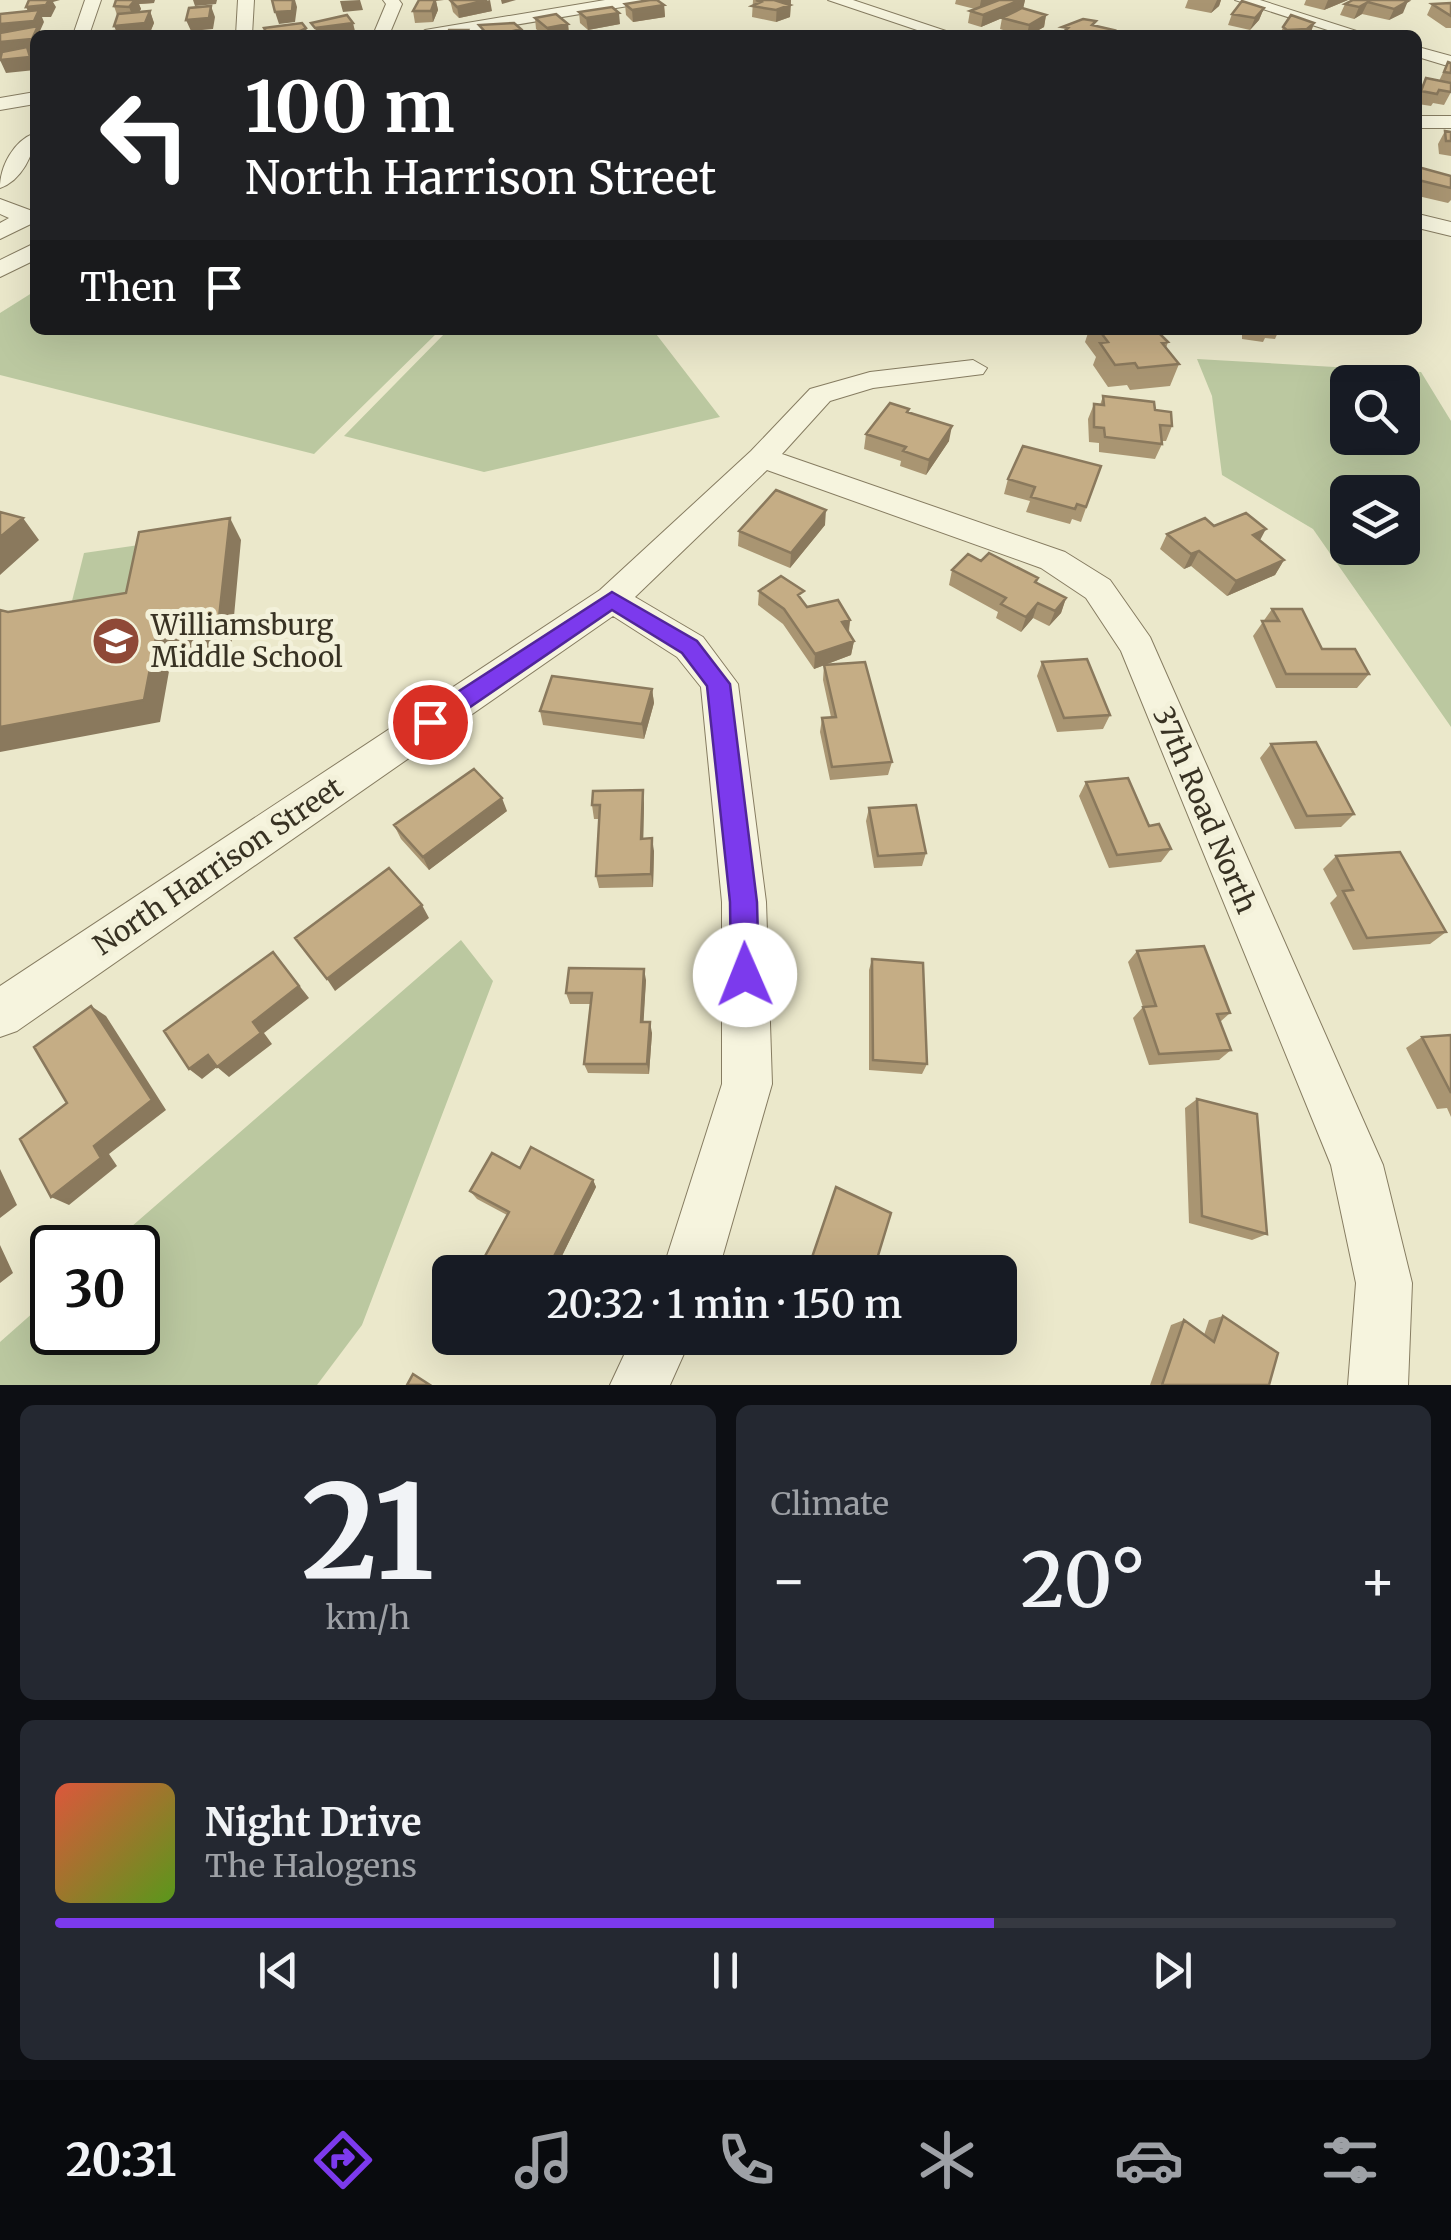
<!DOCTYPE html>
<html lang="en">
<head>
<meta charset="utf-8">
<style>
  :root { --surface:#171b24; --page:#242831; --text:#f1f3f6; --muted:#9ea1a6; --line:#363941; --accent:#7c3aed }
  body { margin:0; font-family:Merriweather,serif; background:var(--page); color:var(--text); height:100vh; display:flex; flex-direction:column; font-size:38px; white-space:nowrap }
  * { box-sizing:border-box; margin:0 }
  p { font-size:32px; color:var(--muted) }
  .icon { flex:none; width:55px; height:55px; fill:none; stroke:currentColor; stroke-width:2; stroke-linecap:round; stroke-linejoin:round }
  .map { position:relative; height:1385px; overflow:hidden }
  .drawer { display:flex; flex-direction:column; gap:20px; padding:20px; background:#0d0f14; flex:1 }
  .drawer>* { flex:none }
  .guide { position:absolute; left:30px; top:30px; width:1392px; height:305px; border-radius:15px; box-shadow:0 10px 40px #0002; background:#202124; color:#fff; overflow:hidden }
  .fabs { position:absolute; left:1330px; top:365px; display:grid; gap:20px }
  .fabs a { display:grid; place-items:center; width:90px; height:90px; border-radius:15px; background:var(--surface); box-shadow:0 10px 40px #0002; font-size:50px }
  .speed { position:absolute; left:30px; top:1225px; display:flex; gap:20px; font-size:50px; font-weight:700; text-align:center }
  .speed>* { display:grid; place-content:center; width:130px; height:130px; border-radius:50%; background:var(--surface); box-shadow:0 10px 40px #0002; line-height:1 }
  .speed .limit { border:5px solid #111; border-radius:15px; background:#fff; color:#111 }
  .pin { position:absolute; display:grid; place-items:center; width:85px; height:85px; color:#fff; margin:-42px; border:5px solid #fff; border-radius:50%; box-shadow:0 2px 10px #0007 }
  .me { position:absolute; width:110px; margin:-55px; rotate:359deg; stroke-linejoin:round; filter:drop-shadow(0 0 8px #0008) }
  .turn { display:flex; align-items:center; gap:35px; height:210px; padding:0 50px; font-size:45px }
  .turn .icon { width:130px; height:130px; stroke-width:2.5 }
  .turn b { display:block; font-size:70px; line-height:85px }
  .then { display:flex; align-items:center; height:95px; padding:0 50px; background:#0003; gap:20px; font-size:38px }
  .big { font-size:75px; font-weight:600; line-height:1.1 }
  .drawer .tile { flex:1; display:flex; flex-direction:column; justify-content:center; gap:15px; min-width:0; padding:0 35px; border-radius:15px; background:var(--page) }
  .drawer .dial { align-items:center; gap:0 }
  .dial b { font-size:130px; line-height:1 }
  .song { display:flex; align-items:center; gap:30px }
  .cover { width:120px; height:120px; border-radius:15px; background:linear-gradient(135deg,hsl(10 70% 55%),hsl(90 70% 35%)) }
  .played { height:10px; border-radius:5px; background:linear-gradient(90deg,var(--accent) 70%,var(--line) 70%) }
  .keys { display:flex; justify-content:space-around; direction:ltr }
  .heat { display:flex; justify-content:space-between; align-items:center; font-size:55px; direction:ltr }
  .drawer .tiles { flex:1; display:grid; gap:20px; grid-template-columns:1fr 1fr }
  .tile:last-child { grid-column:span 2 }
  .trip { position:absolute; left:432px; top:1255px; width:585px; height:100px; border-radius:15px; background:var(--surface); box-shadow:0 10px 40px #0002; font-weight:600; line-height:100px; text-align:center }
  .dock { display:flex; height:160px; justify-content:space-around; align-items:center; background:#090b0e; color:var(--muted) }
  .dock .icon { width:70px; height:70px }
  .dock .on { color:var(--accent) }
  .dock b { font-size:45px; color:var(--text) }
  .map>svg:first-child { display:block }
</style>
</head>
<body>
<div class="map">
<svg width="1451" height="1385" viewBox="0 0 1451 1385">
  <rect width="100%" height="100%" fill="#ebe8cb"/>
  <!-- green -->
  <path fill="#bbc8a0" fill-rule="evenodd" d="M35,291V330H440L314,454L0,375V313Z
    M448,330H653L720,417L484,472L344,436Z
    M1197,359L1421,372L1451,421V727L1313,529L1222,475L1212,396ZM1348,382H1402V438H1348ZM1402,492V548H1348V492Z
    M139,545L126,608L68,617L84,553Z
    M461,940L493,981L362,1325L317,1385H0V1342L52,1296V1332H138V1248L108,1247Z"/>
  <g fill="none" stroke-linecap="round" stroke-linejoin="round">
    <!-- minor casing -->
    <g stroke="#867c61" stroke-width="2">
      <path id="minor" d="M85,0H101L89,35H73Z
        M238,0H254L252,35H236Z
        M383,0H399L402,4L389,35H373L386,4Z
        M605,0H642L634,5L455,35H417L425,30Z
        M828,0H853L958,35H932Z
        M1235,0H1260L1369,35H1343Z
        M1418,47L1451,56V67L1418,57Z
        M35,92V104L0,110V98Z
        M1418,116H1451V128H1418Z
        M35,133C35,154 21,181 0,188C0,167 13,141 35,133Z
        M0,199L35,212V222L0,239V223L9,218L0,214Z
        M1418,214L1451,222V236L1418,228Z
        M35,243V260L0,277V260Z
        M973,360L987,368L983,374L873,388L830,401L782,454L1065,552L1110,580L1150,637L1383,1165L1412,1283L1408,1385H1348L1356,1283L1331,1165L1121,651L1086,598L1041,568L767,470L635,597L703,637L738,684L766,902L772,1084L718,1272H662L722,1084V902L701,687L677,657L613,616L17,1031L0,1037V986L600,590L751,451L810,389L870,372Z
        M632,1338H691L670,1385H610Z"/>
    </g>
    <!-- minor -->
    <use href="#minor" fill="#f6f4de" fill-rule="evenodd"/>
  </g>
  <!-- wall -->
  <path fill="#a99572" d="M116,0L154,3L139,4L141,9L139,12L150,11L154,23L149,35L116,31L117,15L114,6Z
    M450,0L492,11L459,18L453,12Z
    M753,0H791L790,17L776,22L752,17Z
    M956,0H1025L1023,8L1046,15L1044,27L1030,35H1019L1000,29L1002,18L981,27L968,23L970,11L975,9L955,4Z
    M1188,0H1221L1219,6L1211,13L1185,8Z
    M1306,0H1348L1324,10L1304,5Z
    M1404,0L1403,13L1389,20L1362,14L1354,19L1340,15L1345,4Z
    M436,1L438,10L433,22L415,23L413,11Z
    M1451,3V28H1446L1427,15L1432,4Z
    M625,4L664,5L665,17L633,22L626,15Z
    M1264,8L1259,20L1250,30L1228,25L1232,14Z
    M579,12L620,24L588,30L580,23Z
    M535,18L568,24L569,35H543L536,29Z
    M1314,23L1310,35H1280L1283,27Z
    M1448,62L1451,63V92L1444,105L1433,103L1431,106L1418,104V96L1426,78L1439,81Z
    M1445,131L1451,132V156L1439,154L1438,144Z
    M1418,167L1451,176V200L1448,203L1418,196Z
    M1089,330H1156L1168,342L1166,348L1179,364L1170,386L1130,390L1127,385L1108,387L1093,365L1096,357L1085,342Z
    M1219,330H1279L1275,339L1265,338L1263,342L1242,339V334Z
    M1103,396L1155,410L1172,426L1166,441H1161L1162,444L1155,459L1099,452V443L1089,442L1088,419L1094,404L1100,405Z
    M909,409L908,412L949,441L926,475L900,466L901,461L864,449L866,434Z
    M1101,466L1081,522L1072,519L1070,524L1026,512L1030,501L1004,494L1008,479Z
    M825,525L790,568L738,546L739,531Z
    M1214,526L1260,540L1284,560L1275,575L1227,596L1191,566L1184,569L1160,549L1167,534Z
    M981,561L1038,578L1037,583L1066,598L1061,613L1049,626L1033,618L1021,632L996,618L998,612L949,585L952,570Z
    M759,591L803,602L807,607L850,620L849,632L854,641L851,655L814,669L783,624L758,605Z
    M1272,609L1322,649L1369,674L1357,688H1276L1253,636Z
    M1042,662L1110,715L1103,729L1057,732L1037,676Z
    M824,665L892,762L888,775L830,780L820,732L822,718L831,717L823,680Z
    M652,689L654,703L644,739L543,725L540,711Z
    M1271,744L1354,814L1341,827L1295,829L1260,758Z
    M1086,782L1149,826L1171,849L1161,862L1109,868L1079,796Z
    M644,803L643,839L654,851L653,887L599,888L596,876L599,819H594L592,805Z
    M869,808L926,853L922,866L874,868L866,821Z
    M507,811L429,870L401,839L394,825Z
    M1336,856L1446,932L1430,944L1353,950L1330,903L1337,896L1323,869Z
    M1137,951L1230,1013L1220,1022L1231,1050L1219,1060L1149,1065L1133,1018L1143,1007L1128,962Z
    M872,959L927,1064L922,1074L869,1070V970Z
    M646,980L643,1022L652,1033L649,1074L588,1073L584,1064L590,1004H570L566,993Z
    M1451,1035V1117L1447,1108L1437,1109L1406,1048L1422,1037Z
    M1197,1099L1267,1234L1252,1240L1189,1223L1185,1108Z
    M520,1168L593,1180L596,1187L554,1272H505L490,1264L484,1258L507,1215L477,1199L470,1191Z
    M1223,1316L1269,1385H1150L1171,1325L1184,1320L1204,1335L1209,1320Z"/>
  <!-- shaded-wall -->
  <path fill="#8a795d" d="M38,0H60L53,2L56,7L51,17H42L44,22L40,31L42,35H35V51L30,52L33,59L35,70L6,73L0,60L28,52L0,55V24L31,18L26,7Z
    M120,0H155L154,3L139,4L141,9L134,19L129,7Z
    M193,0H217L216,4L195,6Z
    M285,0H297H295L297,7L295,22L279,24L275,12Z
    M360,0L363,10L343,12L340,1Z
    M430,0H444L436,1L438,10L433,22Z
    M490,0L492,11L459,18L457,7Z
    M501,0H516L502,4Z
    M780,0H791L790,17L776,22L777,1Z
    M981,0H1005L979,11Z
    M1020,0H1025L1023,9L981,27L983,15Z
    M1217,0H1221L1219,6L1211,13Z
    M1328,0H1348L1324,10Z
    M1408,1L1403,13L1389,20L1394,9Z
    M1368,2L1362,14L1354,19L1359,7Z
    M664,5L665,17L633,22L632,10Z
    M211,6L215,17L213,29L191,31L186,20Z
    M1264,8L1259,20L1250,30L1255,18Z
    M150,11L154,23L149,35H118L114,26Z
    M619,13L620,24L588,30L586,18Z
    M1046,15L1044,27L1030,35H1027L1029,25Z
    M353,23L356,35H317L315,28Z
    M1314,23L1310,35H1304L1307,29Z
    M568,24L569,35H548L547,28Z
    M306,28L308,35H273Z
    M521,29L522,35H505V33Z
    M952,426L949,441L926,475L929,460Z
    M826,510L825,525L790,568L791,553Z
    M23,518L39,540L0,575V537Z
    M230,518L241,540L231,649L171,660L160,722L0,752V727L156,638Z
    M1266,529L1258,544L1253,535Z
    M1199,551L1191,566L1184,569L1191,554Z
    M1284,560L1275,575L1227,596L1236,581Z
    M1066,598L1061,613L1049,626L1055,611Z
    M1038,603L1033,618L1021,632L1026,617Z
    M850,620L848,634L842,622Z
    M854,641L851,655L814,669L815,654Z
    M652,689L654,703L644,739L642,724Z
    M643,790L644,803L643,852L641,839Z
    M502,798L507,811L429,870L423,857Z
    M652,838L654,851L653,887L651,874Z
    M422,905L429,918L335,991L327,979Z
    M273,952L309,998L264,1033L272,1044L229,1077L217,1067L202,1079L189,1069L253,1022Z
    M644,969L646,980L643,1032L641,1022Z
    M91,1006L106,1016L166,1110L109,1154L117,1166L69,1205L51,1197L94,1146Z
    M650,1022L652,1033L649,1074L647,1064Z
    M0,1169L17,1205L0,1218Z
    M593,1180L596,1187L554,1272H546Z
    M0,1245L13,1273L0,1283Z"/>
  <!-- building -->
  <path fill="#c5ad85" stroke="#8a795d" stroke-width="2.5" d="M29,0H49L46,5L26,7Z
    M116,0H135L129,7L114,6Z
    M272,0H293L292,11L275,12Z
    M419,0H435L431,11H413Z
    M450,0H487L457,7Z
    M650,0H657L664,5L632,10L625,4Z
    M756,0H780L777,1L790,5L776,10L752,6L761,2Z
    M999,0H1020L983,15L970,11Z
    M1353,0H1404L1408,1L1394,9L1368,2L1359,7L1345,4Z
    M1242,1L1264,8L1255,18L1232,14Z
    M1451,3V16L1432,4Z
    M211,6L209,18L186,20L189,8Z
    M612,7L619,13L586,18L579,12Z
    M1022,8L1046,15L1029,25L1002,18Z
    M39,10L34,21L0,24V14Z
    M150,11L145,23L114,26L118,14Z
    M556,14L568,24L547,28L535,18Z
    M347,15L353,23L315,28L311,23Z
    M1291,15L1314,23L1307,29L1287,30L1283,27Z
    M1083,19L1096,21L1092,25L1114,30L1107,35H1060L1068,28L1062,27Z
    M302,23L306,28L300,31L273,35H268L264,28Z
    M514,23L521,29L505,33L506,35H488L479,25Z
    M38,26L32,39L0,42V33Z
    M127,30L123,35H104L105,32Z
    M449,30H468L465,35H447Z
    M652,33L680,34L651,35Z
    M27,47L30,57L0,60L2,52Z
    M1448,62L1451,63V73L1444,72Z
    M1426,78L1451,83V92L1439,90L1437,94L1421,91Z
    M1445,131L1451,132V141H1446Z
    M1418,167L1451,176V188L1418,180Z
    M1099,330H1156L1168,342L1162,343L1179,364L1138,368L1135,363L1115,365L1100,343L1108,342Z
    M1103,396L1154,402L1155,410L1171,412L1172,426L1160,425L1162,444L1105,437L1104,428L1094,427V404L1104,405Z
    M890,403L909,409L907,412L952,426L929,460L903,451L906,447L866,434Z
    M1023,446L1101,466L1086,507L1077,504L1075,509L1031,497L1035,487L1008,479Z
    M776,490L826,510L791,553L739,531Z
    M0,512L23,518L0,537Z
    M1246,513L1266,529L1253,535L1284,560L1236,581L1199,551L1191,554L1167,534L1205,518L1214,526Z
    M230,518L218,627L156,638L144,700L0,727V610L8,612L126,593L139,532Z
    M989,553L1038,578L1035,582L1066,598L1055,611L1038,603L1026,617L1001,604L1006,598L952,570L968,554L981,561Z
    M781,576L804,591L798,595L807,607L838,600L850,620L842,622L854,641L815,654L784,609L759,591Z
    M1272,609H1302L1322,649H1355L1369,674H1286L1262,621H1279Z
    M1087,659L1110,715L1064,718L1042,662Z
    M865,662L892,762L832,767L822,718L836,717L824,665Z
    M552,676L652,689L642,724L540,711Z
    M1316,742L1354,814L1307,816L1271,744Z
    M474,769L502,798L423,857L394,825Z
    M1128,778L1149,826L1159,824L1171,849L1117,855L1086,782Z
    M643,790L641,839L652,838L651,874L596,876L600,805H592L593,791Z
    M916,805L926,853L878,856L869,808Z
    M1400,852L1446,932L1367,938L1343,891L1353,890L1336,856Z
    M389,868L422,905L327,979L295,938Z
    M1204,946L1230,1013L1217,1014L1231,1050L1159,1054L1143,1007L1156,1006L1137,951Z
    M273,952L299,986L253,1022L261,1033L217,1067L208,1055L189,1069L164,1031Z
    M872,959L923,963L927,1064L873,1060Z
    M569,968L644,969L641,1022H650L647,1064H584L592,993H566Z
    M91,1006L152,1100L94,1146L101,1158L51,1197L20,1139L67,1103L34,1047Z
    M1451,1035V1093L1422,1037Z
    M1197,1099L1257,1114L1267,1234L1202,1216Z
    M531,1147L593,1180L546,1272H509L484,1258L509,1212L470,1191L492,1153L520,1168Z
    M836,1187L891,1213L873,1272H807Z
    M1223,1316L1278,1353L1269,1385H1162L1184,1320L1214,1342Z
    M413,1374L430,1385H407Z"/>
  <!-- route -->
  <path fill="#7c3aed" stroke="#51269a" stroke-width="2.5" d="M612,592L697,641L730,684L757,902L759,975L755,985L745,988L735,985L731,975L730,902L707,686L682,653L612,610L438,729H422L419,722L422,715Z"/>
  <!-- icons -->
  <defs>
    <g id="school-disc" transform="scale(2.5)"><circle r="9.5" fill="#8f4937" stroke="#f3f1da"/><path d="M0-5L7-2L0 1L-7-2ZM-4 1L0 2.5L4 1V4Q0 6-4 4Z" fill="#fff"/></g>
  </defs>
  <g fill-rule="evenodd">
    <use href="#school-disc" x="116" y="641"/>
  </g>
  <g text-anchor="middle" stroke-width="10" stroke-linejoin="round" paint-order="stroke">
    <!-- poi labels -->
    <g font-size="28" fill="#383223" stroke="#f3f1da" text-anchor="start">
      <text x="151" y="635">Williamsburg<tspan x="151" dy="32">Middle School</tspan></text>
    </g>
    <!-- street labels -->
    <g font-size="28" fill="#383223" stroke="#f3f1da">
      <text transform="translate(1205 810) rotate(67)" y="10">37th Road North</text>
      <text transform="translate(218 866) rotate(-34)" y="10">North Harrison Street</text>
    </g>
  </g>
</svg>
<div class="fabs">
<a><svg class="icon" aria-label="search" viewBox="0 0 24 24"><circle cx="10" cy="10" r="6"/><path d="M15 15l6 6"/></svg></a>
<a><svg class="icon" aria-label="layers" viewBox="0 0 24 24"><path d="M12 4l9 5-9 5-9-5zM3 14l9 5 9-5"/></svg></a>
</div>
<div class="speed"><div class="limit">30</div></div>
<div class="pin" style="left:430px;top:722px;background:#d93025"><svg class="icon" aria-label="arrive" viewBox="0 0 24 24"><path d="M6 21V4h12l-3 4 3 4H6"/></svg></div>
<svg class="me" style="left:745px;top:975px" viewBox="-20 -20 40 40"><circle r="19" fill="#fff"/><path d="M0-13L10 11 0 6-10 11z" fill="#7c3aed"/></svg>
<div class="trip">20:32 · 1 min · 150 m</div>
<div class="guide">
<div class="turn"><svg class="icon" aria-label="left" viewBox="0 0 24 24"><path d="M17 20v-9H6M10 6l-5 5 5 5"/></svg><div><b>100 m</b>North Harrison Street</div></div>
<div class="then">Then<svg class="icon" aria-label="arrive" viewBox="0 0 24 24"><path d="M6 21V4h12l-3 4 3 4H6"/></svg></div>
</div>
</div>
<section class="drawer">
<div class="tiles">
<div class="tile dial"><b>21</b><p>km/h</p></div>
<div class="tile"><p>Climate</p>
<div class="heat"><a>−</a><b class="big">20°</b><a>+</a></div>
</div>
<div class="tile">
<div class="song"><i class="cover"></i><div><b>Night Drive</b><p>The Halogens</p></div></div>
<div class="played"></div>
<div class="keys"><svg class="icon" aria-label="previous" viewBox="0 0 24 24"><path d="M18 5L8 12l10 7zM5 5v14"/></svg><svg class="icon" aria-label="pause" viewBox="0 0 24 24"><path d="M8 5v14M16 5v14"/></svg><svg class="icon" aria-label="next" viewBox="0 0 24 24"><path d="M6 5l10 7-10 7zM19 5v14"/></svg></div>
</div>
</div>
</section>
<nav class="dock">
<b>20:31</b>
<svg class="icon on" aria-label="directions" viewBox="0 0 24 24"><path d="M12 3l9 9-9 9-9-9zM9 14v-3h6M13 9l2 2-2 2"/></svg>
<svg class="icon" aria-label="music" viewBox="0 0 24 24"><path d="M9 18V5l10-2v13"/><circle cx="6" cy="18" r="3"/><circle cx="16" cy="16" r="3"/></svg>
<svg class="icon" aria-label="phone" viewBox="0 0 24 24"><path d="M5 4h4l2 5-3 2q2 4 5 5l2-3 5 2v4C11 20 4 13 5 4z"/></svg>
<svg class="icon" aria-label="climate" viewBox="0 0 24 24"><path d="M12 3v18M4 7l16 10M4 17L20 7"/></svg>
<svg class="icon" aria-label="car" viewBox="0 0 24 24"><path d="M5 17H2v-5l4-1 3-4h7l3 4 3 1v5h-3M9 17h6M6 11h13"/><circle cx="7" cy="17" r="2"/><circle cx="17" cy="17" r="2"/></svg>
<svg class="icon" aria-label="filters" viewBox="0 0 24 24"><path d="M4 7h16M4 17h16"/><circle cx="9" cy="7" r="2"/><circle cx="15" cy="17" r="2"/></svg>
</nav>
</body>
</html>
